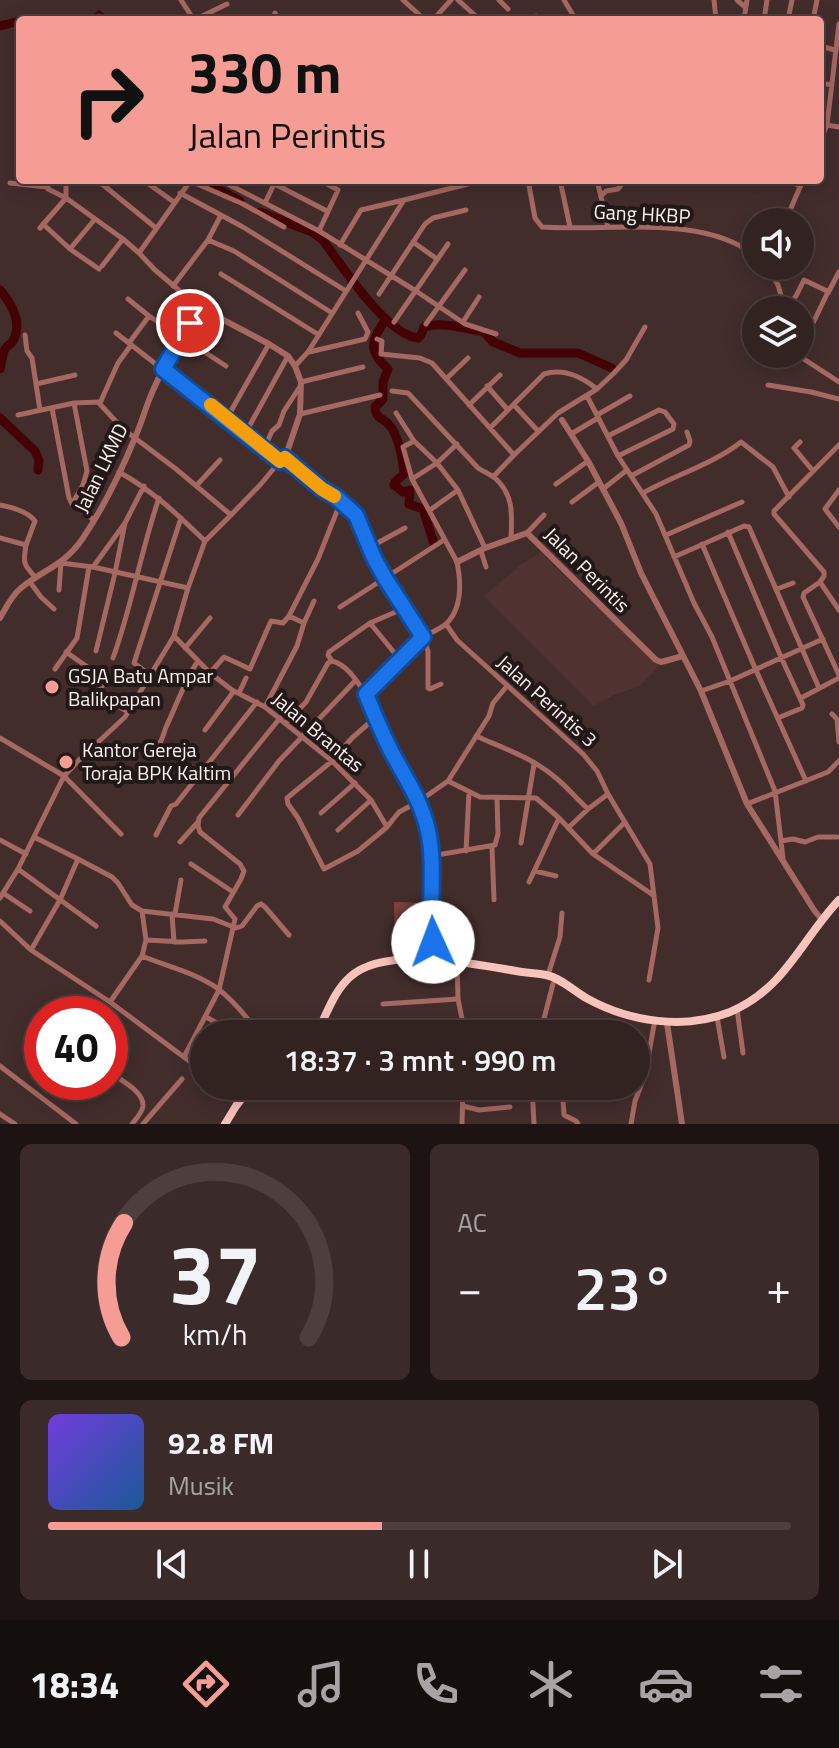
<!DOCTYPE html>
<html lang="id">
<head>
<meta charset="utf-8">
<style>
  :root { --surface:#322220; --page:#3a2a29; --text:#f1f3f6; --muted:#a8a4a5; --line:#4d3f3e; --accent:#f59c95 }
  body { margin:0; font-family:"Titillium Web",sans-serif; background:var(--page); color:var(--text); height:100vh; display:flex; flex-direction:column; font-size:30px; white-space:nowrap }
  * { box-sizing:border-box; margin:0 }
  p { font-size:26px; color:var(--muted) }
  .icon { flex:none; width:44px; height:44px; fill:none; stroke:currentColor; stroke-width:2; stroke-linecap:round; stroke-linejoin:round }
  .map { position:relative; height:1124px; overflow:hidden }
  .sheet { display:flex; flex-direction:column; gap:20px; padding:20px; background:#1c1312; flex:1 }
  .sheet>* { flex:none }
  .banner { position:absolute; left:16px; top:16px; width:808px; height:168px; border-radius:8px; box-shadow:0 4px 20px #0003,0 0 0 2px var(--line); background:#f59c95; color:#111; overflow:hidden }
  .buttons { position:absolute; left:742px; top:208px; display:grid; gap:16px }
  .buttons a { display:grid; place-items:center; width:72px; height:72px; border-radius:50%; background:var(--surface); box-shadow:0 4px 20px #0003,0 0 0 2px var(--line); font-size:40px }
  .speed { position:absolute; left:24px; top:996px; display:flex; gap:16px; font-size:40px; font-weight:700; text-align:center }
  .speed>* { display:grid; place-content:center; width:104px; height:104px; border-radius:50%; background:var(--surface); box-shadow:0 4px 20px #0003,0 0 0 2px var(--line); line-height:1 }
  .speed .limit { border:12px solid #d22; background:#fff; color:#111 }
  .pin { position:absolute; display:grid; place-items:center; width:68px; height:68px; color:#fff; margin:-34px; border:4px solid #fff; border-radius:50%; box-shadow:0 2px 8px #0007 }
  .me { position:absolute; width:88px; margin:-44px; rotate:358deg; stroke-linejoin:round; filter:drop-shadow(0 0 6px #0008) }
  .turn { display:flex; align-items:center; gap:28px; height:168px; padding:0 40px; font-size:36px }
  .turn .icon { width:104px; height:104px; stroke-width:2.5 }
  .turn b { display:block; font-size:56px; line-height:68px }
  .big { font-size:60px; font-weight:600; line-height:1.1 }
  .sheet .card { flex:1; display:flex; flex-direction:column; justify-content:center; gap:12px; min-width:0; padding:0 28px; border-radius:12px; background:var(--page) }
  .sheet .dial { align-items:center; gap:0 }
  .dial svg { height:208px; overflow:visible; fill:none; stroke:var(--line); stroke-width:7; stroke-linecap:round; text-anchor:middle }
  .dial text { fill:var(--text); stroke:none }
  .song { display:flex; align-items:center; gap:24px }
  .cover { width:96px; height:96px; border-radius:12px; background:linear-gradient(135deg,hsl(260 70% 55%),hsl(210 70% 35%)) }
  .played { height:8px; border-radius:4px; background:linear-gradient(90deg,var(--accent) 45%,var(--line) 45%) }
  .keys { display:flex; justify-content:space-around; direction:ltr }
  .heat { display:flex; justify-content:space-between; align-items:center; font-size:44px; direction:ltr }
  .sheet .tiles { flex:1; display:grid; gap:20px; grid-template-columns:1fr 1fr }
  .card:last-child { grid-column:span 2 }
  .trip { position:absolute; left:190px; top:1020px; width:460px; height:80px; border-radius:40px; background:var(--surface); box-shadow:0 4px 20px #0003,0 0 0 2px var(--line); font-weight:600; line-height:80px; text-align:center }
  .tabs { display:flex; height:128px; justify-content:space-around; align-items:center; background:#140e0d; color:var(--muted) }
  .tabs .icon { width:56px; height:56px }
  .tabs .selected { color:var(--accent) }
  .tabs b { font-size:36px; color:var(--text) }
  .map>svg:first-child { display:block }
</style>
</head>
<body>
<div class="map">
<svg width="839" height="1124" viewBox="0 0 839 1124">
  <rect width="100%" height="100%" fill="#422d2b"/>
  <!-- built -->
  <path fill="#503331" d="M541,553L659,666L639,686L614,695L594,706L484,596L522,564Z"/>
  <!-- green -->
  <path fill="#80413d" d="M394,902L428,903L429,948L395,949Z"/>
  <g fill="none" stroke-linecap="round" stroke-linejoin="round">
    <!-- stream -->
    <path stroke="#440206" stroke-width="2" d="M90,20L99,11L109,20
      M325,180L333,184"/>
    <!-- river -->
    <path stroke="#440206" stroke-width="9" d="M0,26L20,21
      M201,180L240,201
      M260,212L312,232L322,239C341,264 386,335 418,338L421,335L424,327C442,321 466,329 484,332L493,342L520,353H578L612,368
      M0,290C11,303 22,322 14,339C9,349 11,340 5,349C2,355 2,363 0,369
      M386,319C371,341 367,350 388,369L383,382V399L375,407C376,421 384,417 391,427C399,439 403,459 404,474L395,482L394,485L403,492L410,490L409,504L423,509L434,544
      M0,418L35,451L39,460L38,470"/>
    <!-- minor -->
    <path stroke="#a66863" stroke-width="5" d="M181,0L194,20L227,4
      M403,0L425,20
      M458,0L480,20
      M499,0L508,9
      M564,0L576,20
      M714,0L716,20
      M737,0L745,7
      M275,13L278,20
      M250,18L251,20
      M183,20L191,16
      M433,20L451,0
      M531,20L536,16L540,20
      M744,20L747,0
      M764,20L767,0
      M788,20L792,0
      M813,20L817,0
      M820,46L835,50
      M820,83L832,85
      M827,125L839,127
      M820,141L827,125L839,24
      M66,180V198L123,239L139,253L155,270L199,307
      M97,180L156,228
      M143,180L174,202
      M188,180L243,204L284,227
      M220,180L319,231L416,291L465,324L496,334
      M267,180L327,211
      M528,180L535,218L542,227C607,232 700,213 756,256
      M560,180L570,227
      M597,180L608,227
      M787,180L800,186
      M10,183L47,187
      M180,193L243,227L346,291
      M602,195L606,191L618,189L625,180
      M265,203L276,180
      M785,222L803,180
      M43,224L70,249L95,219
      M40,228L66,198L48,189L47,180
      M319,231L338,190L320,180
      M208,240L234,251L332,313
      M413,242L437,259
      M340,245L361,210L404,200
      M70,249L99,269
      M139,253L191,180
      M102,266L123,239
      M767,266L778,285L785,309
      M221,274L319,335
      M173,286L208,240L221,215
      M828,293L839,272
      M379,294L425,224L433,218L466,210
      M128,299L149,316L226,366
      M785,309L796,296L804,280L827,291V294L800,350
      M394,322L448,244
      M463,322L479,297
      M426,324L465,270
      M116,333L280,461
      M25,335L27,351L32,358L40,410
      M377,339L382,341L381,354L420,358L432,363L514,455L558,413L597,389L614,373L626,360L645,327
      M129,343L149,316
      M309,352L365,339L368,332L358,313
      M796,354L839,382
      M295,366L308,352L404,200L468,184
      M446,379L468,358
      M301,382L363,367
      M36,384L75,375
      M768,385L811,392L839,399
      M487,386L508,410
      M392,391L408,393L478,468C484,472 490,474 495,478C514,495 512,515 511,538
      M587,396L618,456L656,514L694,603L712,637L775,791L783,858
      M100,403L118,363L131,345
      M469,405L500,375
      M514,405L538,431
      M52,408L69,498L72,504L94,520
      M396,413L414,441L437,463L458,490L485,548
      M300,414L380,395
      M18,415L74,403L98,402L123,429L176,469L231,515L261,484L280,461L285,458
      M597,415L630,396
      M227,418L269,344
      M490,428L544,374C563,368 582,377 597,389
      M245,434L288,356
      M571,434L598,418
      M608,436L659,410L665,412L674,424L673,429L618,456
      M414,441L403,447L412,479L457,562C461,582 463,608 446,624C440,629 430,633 423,637L428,651V688L430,689L441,684
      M800,442L794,448L813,471
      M839,445L774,511V514L824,572V576L820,582L804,593L803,597L839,675
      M264,449L272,431L279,425L284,411L299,388
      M119,472C153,491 177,514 205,541
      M631,476L689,445L690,441L687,432
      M493,477L514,455
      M412,479L437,463L457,444
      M556,484L588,461
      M197,485L220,460
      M603,489L627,470
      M839,490L825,509L839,527
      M643,493C675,475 713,464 741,442L773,467L789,497
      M572,502L599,482
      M72,504L83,485L87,471L74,403
      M0,505C11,507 28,512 35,521L26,545
      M430,510L458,490
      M728,532L781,657L803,705L802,708L778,718
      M527,533L544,515
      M666,535L742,502
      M0,538L26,545C23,563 23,564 36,578
      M702,544L755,668L806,781
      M370,547L405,528
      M481,551L486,567
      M674,557L744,526L749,527L819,688
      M93,567L125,523L144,486
      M30,582L41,597L54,609
      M820,582L839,610
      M777,589L793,583
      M59,590L61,563L93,567L188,588L205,541L231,515
      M340,607L444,540
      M304,623L314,601
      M370,623L401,661
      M446,624L457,640L468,650L583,754L597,771L608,794L650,864L658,928L649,980
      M174,636L188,588
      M185,648L210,618
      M96,651L115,573L125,523
      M66,652L106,680L98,693L99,697L129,712
      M113,658C132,606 141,550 159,498
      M332,661L328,655L329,652L370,623L405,608
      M55,669L77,638L89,567
      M210,673L224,657L250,669L271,621L283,623L289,616
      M150,675L134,663L181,518
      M701,691L730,681L823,639
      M239,693L246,678
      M801,698L839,678
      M265,707L297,646L304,623L289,616L318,559L341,501
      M832,714L837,719L839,742
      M376,717L352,738L332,761L287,798L288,804L298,818L324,869L358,851L387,827L399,812L418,802L448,781L489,716L493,703L507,686
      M286,723L306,702L328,663L332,661C348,665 357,682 366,694
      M205,730L234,691
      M476,736C503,748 533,758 556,778C567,787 577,799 588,809L608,794
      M0,738L64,776L121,834
      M157,747C163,741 163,733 167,725C177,704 185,680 198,661
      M448,781L480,797L536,798L559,818L593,854L653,895
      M747,804L828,772L839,761
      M321,813L355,783
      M238,815L279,761L356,680
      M568,828L588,809
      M338,830L371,800
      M156,835L171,806L176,804L257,702
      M0,840L26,854
      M781,841L793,839L805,842L818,837H837
      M180,842L198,822
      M521,843L534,764
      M492,847L494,900
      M466,851L469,792
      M593,854L625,822
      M431,856L495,845L498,834L497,798
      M78,859L112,877L118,883L132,905L142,911L213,919L236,928L242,926L257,906L261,904L265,907L289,935
      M191,864L233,892
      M18,869L96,926
      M535,871L556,876
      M529,882L559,818
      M3,893L30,911
      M0,898L18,869L64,776L80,759L125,717L174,636L210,673L232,690L265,707L332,761L371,800L387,827
      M142,911L146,940L183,942L205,941
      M172,914L174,942
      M175,914L181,880
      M0,921L31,950L110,1002L204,1072
      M31,950L60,900L78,859L34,837
      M142,956C166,966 196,973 217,988C234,1001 247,1017 259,1034
      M457,962L458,999L465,1034
      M548,975L560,937L562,913
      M110,1002L142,956L146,940
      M383,1004L458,999
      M737,1009L743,1053
      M206,1017L230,1030
      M717,1017L724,1057
      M540,1034L553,984
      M193,1042L204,1048
      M184,1057L219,990L235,919L225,907L241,879L244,871L240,864L200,832L198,826L199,818L280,718
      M0,1066L76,1124
      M110,1072C120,1080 144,1091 143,1106C142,1113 136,1119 132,1124
      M223,1086L240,1099
      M532,1086L534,1124
      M564,1086C561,1095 564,1106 564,1115L576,1121L578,1124
      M463,1106L479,1110L510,1107
      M0,1114L15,1124
      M143,1124L182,1079
      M462,1124L463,1086
      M631,1124L635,1101L645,1075L654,1025"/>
    <!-- tertiary -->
    <path stroke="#a66863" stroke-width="6" d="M562,420L588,461L621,523L641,573L701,691L747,804L814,910L822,920
      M457,562L485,548L527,533L656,660L661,662L683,656
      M0,618C6,608 11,596 21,588C44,569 64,566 83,538C103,508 120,474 134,440C140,427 144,413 149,400C162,367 181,338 199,307L269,344L288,356L295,366L301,382L300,414L285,458L322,489L336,497L356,515L374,558L423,637L401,661L366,694L390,748L418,802L428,829L431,856V923L435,960
      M667,1023L682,1124"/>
    <!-- trunk -->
    <path stroke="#f8c2bd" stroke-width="8" d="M316,1034C327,1015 333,992 350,977C385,945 473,964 516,971C526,973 537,973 546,975C561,978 575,992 588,999C630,1022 685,1030 730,1012C785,989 801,940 839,900
      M225,1124L236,1106L251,1086"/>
  </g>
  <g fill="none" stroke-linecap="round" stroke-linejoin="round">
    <!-- route casing -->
    <g stroke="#114b97" stroke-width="20">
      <path id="route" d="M190,323L163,369L264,449L280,461L285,458L322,489L336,497L356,515L374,558L385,578L423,637L366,694C374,714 382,733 391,751C405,777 422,802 428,831C436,867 428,905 433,942"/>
    </g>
    <!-- route -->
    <use href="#route" stroke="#1a73e8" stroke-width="14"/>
    <!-- slow -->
    <path stroke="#f59e0b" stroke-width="14" d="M211,405L280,461L285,458L322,489L334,496"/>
  </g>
  <!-- markers -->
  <g fill="#f59c95" stroke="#211817" stroke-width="3">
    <circle cx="52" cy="687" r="8"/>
    <circle cx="66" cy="762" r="8"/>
  </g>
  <g text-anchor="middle" stroke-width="8" stroke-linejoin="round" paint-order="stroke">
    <!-- street labels -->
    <g font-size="20" fill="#fdf2f0" stroke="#211817">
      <text transform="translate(642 214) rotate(3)" y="7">Gang HKBP</text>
      <text transform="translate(101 468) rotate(-64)" y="7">Jalan LKMD</text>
      <text transform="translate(587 570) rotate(45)" y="7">Jalan Perintis</text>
      <text transform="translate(547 701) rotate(42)" y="7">Jalan Perintis 3</text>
      <text transform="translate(318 732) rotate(40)" y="7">Jalan Brantas</text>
    </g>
    <!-- poi labels -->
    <g font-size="20" fill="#fdf2f0" stroke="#211817" text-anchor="start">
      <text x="68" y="683">GSJA Batu Ampar<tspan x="68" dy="23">Balikpapan</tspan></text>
      <text x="82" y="757">Kantor Gereja<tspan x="82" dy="23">Toraja BPK Kaltim</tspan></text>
    </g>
  </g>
</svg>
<div class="buttons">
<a><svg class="icon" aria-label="sound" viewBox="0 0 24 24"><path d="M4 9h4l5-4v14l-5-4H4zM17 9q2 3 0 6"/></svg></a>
<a><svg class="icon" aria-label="layers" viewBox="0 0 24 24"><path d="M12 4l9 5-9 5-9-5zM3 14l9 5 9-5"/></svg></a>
</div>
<div class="speed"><div class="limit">40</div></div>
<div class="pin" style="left:190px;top:323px;background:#d93025"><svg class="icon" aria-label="arrive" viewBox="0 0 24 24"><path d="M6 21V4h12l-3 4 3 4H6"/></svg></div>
<svg class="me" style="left:433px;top:942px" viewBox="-20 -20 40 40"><circle r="19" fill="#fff"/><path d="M0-13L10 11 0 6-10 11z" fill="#1a73e8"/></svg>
<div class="trip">18:37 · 3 mnt · 990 m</div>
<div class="banner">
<div class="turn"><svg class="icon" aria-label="right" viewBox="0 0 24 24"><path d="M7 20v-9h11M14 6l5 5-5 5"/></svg><div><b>330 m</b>Jalan Perintis</div></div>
</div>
</div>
<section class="sheet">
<div class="tiles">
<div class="card dial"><svg viewBox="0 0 100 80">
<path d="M14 69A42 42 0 1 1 86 69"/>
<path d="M14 69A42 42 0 0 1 15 25" stroke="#f59c95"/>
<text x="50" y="56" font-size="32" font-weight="700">37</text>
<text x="50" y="72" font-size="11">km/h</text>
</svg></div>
<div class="card"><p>AC</p>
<div class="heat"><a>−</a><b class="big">23°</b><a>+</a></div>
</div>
<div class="card">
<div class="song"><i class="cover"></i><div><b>92.8 FM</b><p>Musik</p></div></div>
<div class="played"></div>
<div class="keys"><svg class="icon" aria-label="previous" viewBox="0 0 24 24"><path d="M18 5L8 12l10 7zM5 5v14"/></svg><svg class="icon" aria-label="pause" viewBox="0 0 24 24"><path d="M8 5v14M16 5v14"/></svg><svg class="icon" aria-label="next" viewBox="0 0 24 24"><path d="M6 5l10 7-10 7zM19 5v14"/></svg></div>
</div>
</div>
</section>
<nav class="tabs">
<b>18:34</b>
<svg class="icon selected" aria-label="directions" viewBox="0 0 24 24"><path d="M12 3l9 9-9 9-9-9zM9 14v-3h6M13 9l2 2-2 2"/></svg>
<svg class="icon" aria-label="music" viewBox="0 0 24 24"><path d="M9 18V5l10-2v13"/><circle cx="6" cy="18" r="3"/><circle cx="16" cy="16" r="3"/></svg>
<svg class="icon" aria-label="phone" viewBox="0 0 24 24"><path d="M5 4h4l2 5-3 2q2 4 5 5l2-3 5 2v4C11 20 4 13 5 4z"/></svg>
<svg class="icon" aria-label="climate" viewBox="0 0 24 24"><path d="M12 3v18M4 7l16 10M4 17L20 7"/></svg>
<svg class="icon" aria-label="car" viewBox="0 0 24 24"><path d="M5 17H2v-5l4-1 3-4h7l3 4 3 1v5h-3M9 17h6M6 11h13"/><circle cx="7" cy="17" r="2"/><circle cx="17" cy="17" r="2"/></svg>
<svg class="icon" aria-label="filters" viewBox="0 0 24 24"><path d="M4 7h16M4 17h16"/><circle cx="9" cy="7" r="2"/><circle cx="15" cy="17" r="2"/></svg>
</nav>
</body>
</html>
